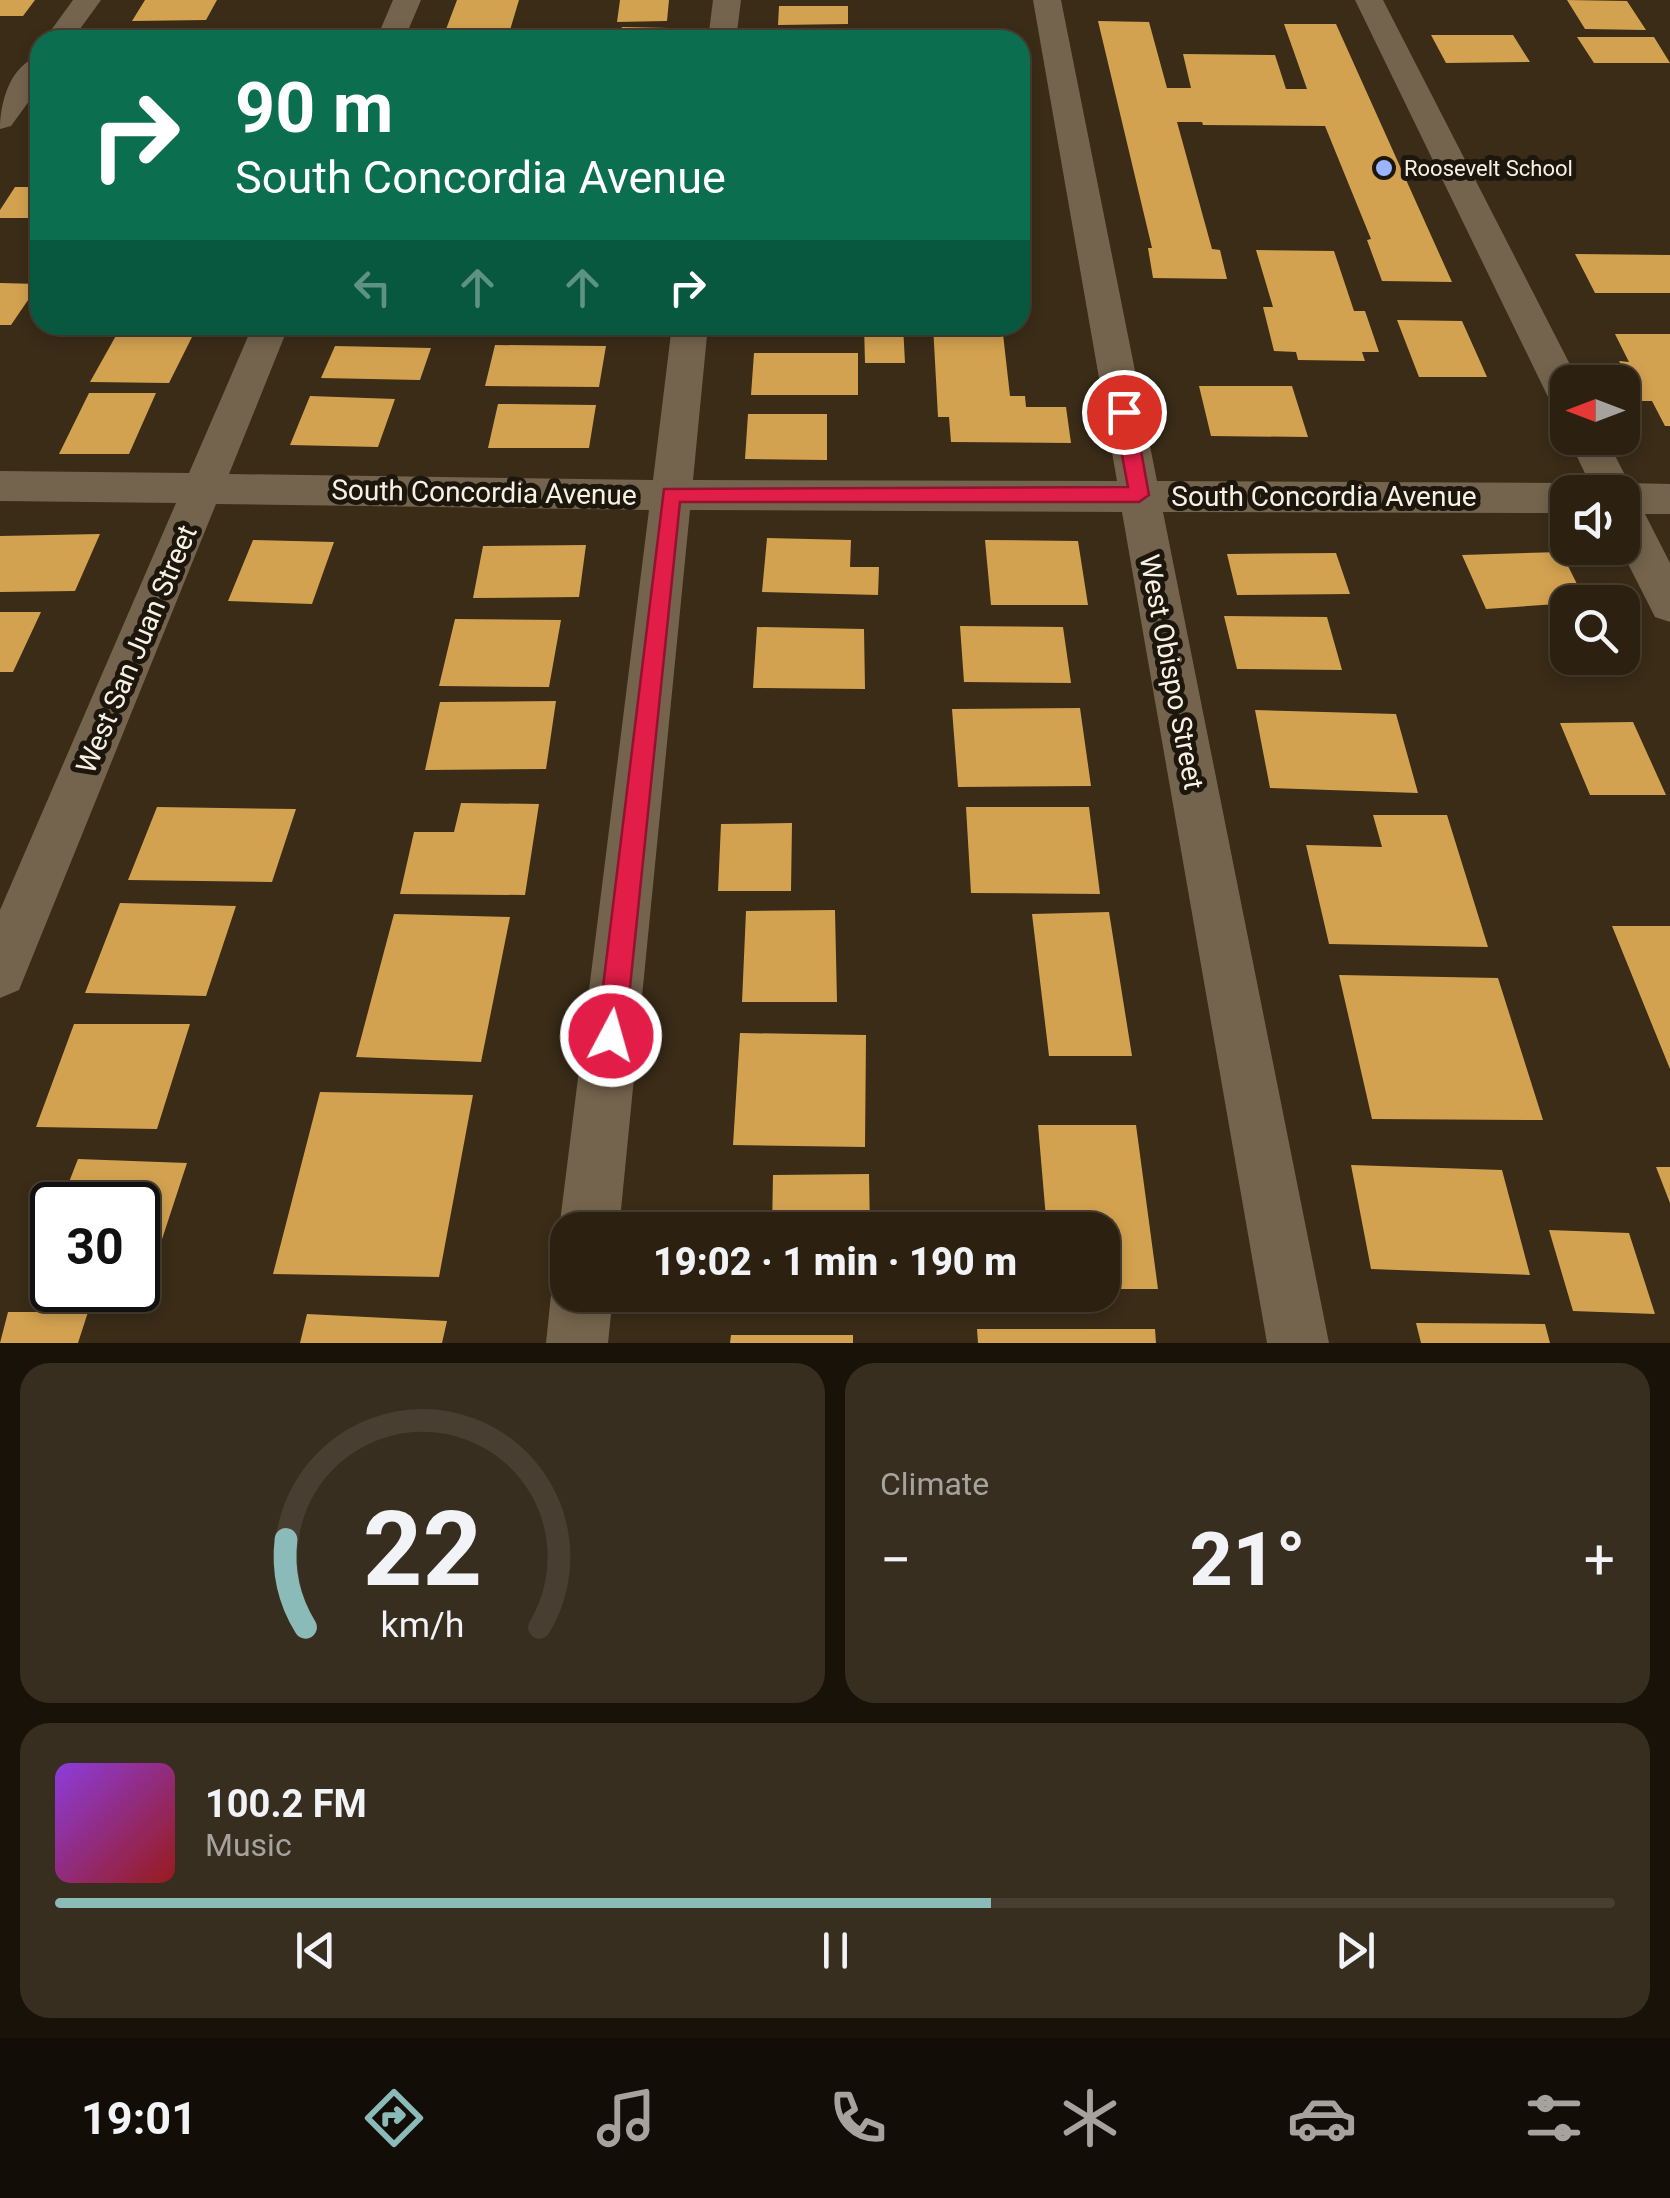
<!DOCTYPE html>
<html lang="en">
<head>
<meta charset="utf-8">
<style>
  :root { --surface:#2c2111; --page:#382e1f; --text:#f1f3f6; --muted:#a6a39f; --line:#483e31; --accent:#8bbbb9 }
  body { margin:0; font-family:Roboto,sans-serif; background:var(--page); color:var(--text); height:100vh; display:flex; flex-direction:column; font-size:38px; white-space:nowrap }
  * { box-sizing:border-box; margin:0 }
  p { font-size:32px; color:var(--muted) }
  .icon { flex:none; width:55px; height:55px; fill:none; stroke:currentColor; stroke-width:2; stroke-linecap:round; stroke-linejoin:round }
  .map { position:relative; height:1343px; overflow:hidden }
  .drawer { display:flex; flex-direction:column; gap:20px; padding:20px; background:#181209; flex:1 }
  .drawer>* { flex:none }
  .top-card { position:absolute; left:30px; top:30px; width:1000px; height:305px; border-radius:30px; box-shadow:0 5px 15px #0003,0 0 0 2px var(--line); background:#0b6e4f; color:#fff; overflow:hidden }
  .needle { width:65px; rotate:270deg }
  .tools { position:absolute; left:1550px; top:365px; display:grid; gap:20px }
  .tools a { display:grid; place-items:center; width:90px; height:90px; border-radius:20px; background:var(--surface); box-shadow:0 5px 15px #0003,0 0 0 2px var(--line); font-size:50px }
  .speed { position:absolute; left:30px; top:1182px; display:flex; gap:20px; font-size:50px; font-weight:700; text-align:center }
  .speed>* { display:grid; place-content:center; width:130px; height:130px; border-radius:50%; background:var(--surface); box-shadow:0 5px 15px #0003,0 0 0 2px var(--line); line-height:1 }
  .speed .limit { border:5px solid #111; border-radius:15px; background:#fff; color:#111 }
  .pin { position:absolute; display:grid; place-items:center; width:85px; height:85px; color:#fff; margin:-42px; border:5px solid #fff; border-radius:50%; box-shadow:0 2px 10px #0007 }
  .me { position:absolute; width:110px; margin:-55px; rotate:6deg; stroke-linejoin:round; filter:drop-shadow(0 0 8px #0008) }
  .turn { display:flex; align-items:center; gap:35px; height:210px; padding:0 40px; font-size:45px }
  .turn .icon { width:130px; height:130px; stroke-width:2.5 }
  .turn b { display:block; font-size:70px; line-height:85px }
  .lanes { display:flex; align-items:center; height:95px; padding:0 40px; background:#0003; justify-content:center; gap:50px; direction:ltr }
  .lanes .off { opacity:.35 }
  .big { font-size:75px; font-weight:800; line-height:1.1 }
  .drawer .tile { flex:1; display:flex; flex-direction:column; justify-content:center; gap:15px; min-width:0; padding:0 35px; border-radius:30px; background:var(--page) }
  .drawer .dial { align-items:center; gap:0 }
  .dial svg { height:260px; overflow:visible; fill:none; stroke:var(--line); stroke-width:7; stroke-linecap:round; text-anchor:middle }
  .dial text { fill:var(--text); stroke:none }
  .song { display:flex; align-items:center; gap:30px }
  .cover { width:120px; height:120px; border-radius:15px; background:linear-gradient(135deg,hsl(270 70% 55%),hsl(0 70% 35%)) }
  .played { height:10px; border-radius:5px; background:linear-gradient(90deg,var(--accent) 60%,var(--line) 60%) }
  .keys { display:flex; justify-content:space-around; direction:ltr }
  .heat { display:flex; justify-content:space-between; align-items:center; font-size:55px; direction:ltr }
  .drawer .tiles { flex:1; display:grid; gap:20px; grid-template-columns:1fr 1fr }
  .tile:last-child { grid-column:span 2 }
  .trip { position:absolute; left:550px; top:1212px; width:570px; height:100px; border-radius:30px; background:var(--surface); box-shadow:0 5px 15px #0003,0 0 0 2px var(--line); font-weight:800; line-height:100px; text-align:center }
  .tab-bar { display:flex; height:160px; justify-content:space-around; align-items:center; background:#120d07; color:var(--muted) }
  .tab-bar .icon { width:70px; height:70px }
  .tab-bar .selected { color:var(--accent) }
  .tab-bar b { font-size:45px; color:var(--text) }
  .map>svg:first-child { display:block }
</style>
</head>
<body>
<div class="map">
<svg width="1670" height="1343" viewBox="0 0 1670 1343">
  <rect width="100%" height="100%" fill="#3a2c17"/>
  <!-- building -->
  <path fill="#d3a250" d="M0,0H35L23,16H0Z
    M145,0H217L206,20L132,21Z
    M457,0H519L507,40H442Z
    M620,0H669L667,21L617,22Z
    M1567,0L1627,1L1646,30L1585,29Z
    M779,6H848V24L778,25Z
    M1098,21L1149,22L1167,88H1191L1183,54L1275,55L1286,89H1307L1284,24H1336L1452,282L1382,281L1367,240L1371,239L1325,126L1203,125L1202,122H1177L1212,249L1220,250L1227,279L1153,278L1148,248H1152Z
    M622,27L669,28L666,40H618Z
    M128,29H199L192,40H121Z
    M787,33H861V40H787Z
    M263,35L340,36L339,40H261Z
    M1431,35H1513L1530,62L1446,63Z
    M1577,37H1654L1670,63H1594Z
    M15,187H40V218H0V210Z
    M1256,250L1334,251L1354,311H1365L1379,352H1362L1365,361L1298,360L1296,352L1274,351L1263,307H1273Z
    M1575,254L1670,255V293H1595Z
    M0,283L39,284L11,325H0Z
    M1397,320L1462,321L1487,377H1419Z
    M864,325H903L905,363H865Z
    M933,325H1002L1010,396H1025L1026,407H1066L1071,443L951,442L949,417H938Z
    M118,332L194,333L169,383L90,382Z
    M1615,334H1670V426H1665L1652,401H1642L1619,361L1629,362Z
    M495,345L606,346L599,387L485,386Z
    M335,346L431,348L420,380L321,378Z
    M754,353H858V395H751Z
    M1199,386H1292L1308,437L1211,436Z
    M89,393H156L129,454H59Z
    M310,396L395,399L378,447L290,445Z
    M498,404L596,405L589,448H488Z
    M748,414H827V460L745,459Z
    M100,534L75,591L0,592V536Z
    M767,538L851,540L850,567H879L878,595L762,592Z
    M253,540L334,542L312,604L228,601Z
    M985,540L1078,541L1088,605H991Z
    M586,545L579,597L473,598L483,546Z
    M1561,552L1586,602L1486,609L1462,555Z
    M1336,553L1350,594L1237,595L1227,554Z
    M0,612H41L13,672H0Z
    M1224,616L1327,617L1342,670L1237,669Z
    M455,619L561,620L549,687L439,686Z
    M960,626L1063,627L1071,683L964,682Z
    M757,627L864,629L865,689L753,688Z
    M556,701L546,769L425,770L440,702Z
    M1080,708L1091,786L958,787L952,709Z
    M1255,710L1396,714L1418,793L1270,788Z
    M1633,722L1666,795H1590L1560,723Z
    M461,803L539,804L525,895L400,894L414,832H454Z
    M157,807L296,809L272,882L128,880Z
    M966,807H1089L1100,894L971,893Z
    M1373,815H1447L1488,947L1329,944L1306,845L1382,847Z
    M792,823L791,891H718L721,824Z
    M120,903L236,906L206,996L85,993Z
    M835,910L837,1002H742L746,911Z
    M1109,912L1132,1056H1049L1032,914Z
    M394,914L510,917L481,1062L356,1057Z
    M1612,926H1670V1069Z
    M1339,975L1498,978L1543,1120L1372,1119Z
    M74,1024H190L157,1129L36,1127Z
    M740,1033L866,1035L865,1147L733,1145Z
    M320,1092L473,1095L439,1277L273,1274Z
    M1038,1125H1136L1158,1289H1102V1230H1047Z
    M78,1159L187,1163L149,1279H138V1205H60Z
    M1351,1165L1502,1170L1530,1275L1371,1269Z
    M1656,1167H1670V1203Z
    M869,1174L870,1230H772L773,1175Z
    M52,1226V1276L34,1275Z
    M1549,1230L1629,1233L1655,1314L1573,1311Z
    M8,1312H88L78,1343H0Z
    M307,1314L447,1321L442,1343H300Z
    M1416,1323L1545,1324L1550,1343H1421Z
    M977,1329H1155L1156,1343H978Z
    M731,1335H853V1343H730Z"/>
  <g fill="none" stroke-linecap="round" stroke-linejoin="round">
    <!-- minor -->
    <path fill="#74644d" fill-rule="evenodd" d="M73,0H101L72,40H44Z
      M393,0H421L404,40H376Z
      M713,0H741L736,40H708Z
      M1033,0H1061L1157,481L1568,483L1582,487L1585,492H1568V513L1163,512L1329,1343H1267L1122,512L690,510L619,1230H568V1250L559,1230L649,510L216,504L19,990L0,998V910L176,503L0,501V471L189,473L253,325H289L229,474L653,480L672,325H708L693,480L1117,481Z
      M1355,0H1383L1579,382H1568V412L1555,408L1549,399Z
      M40,56V86L11,126L0,129C0,103 10,64 40,56Z
      M1568,438H1606L1629,483L1670,484V514H1645L1670,563V622L1655,617L1620,548L1622,492H1594Z
      M568,1270V1295H613L608,1343H546L551,1295L560,1273Z"/>
  </g>
  <!-- route -->
  <path fill="#e11d48" stroke="#92132f" stroke-width="2.5" d="M1124,405L1134,412L1149,495L1139,502H680L625,1036L620,1046L611,1050L601,1046L597,1036L664,489L1128,487L1114,412Z"/>
  <!-- markers -->
  <circle fill="#9bb5fd" stroke="#1c160d" stroke-width="4" cx="1384" cy="168" r="10"/>
  <g text-anchor="middle" stroke-width="10" stroke-linejoin="round" paint-order="stroke">
    <!-- far-poi labels -->
    <g font-size="22" fill="#f9f0e3" stroke="#1c160d" text-anchor="start">
      <text x="1404" y="176">Roosevelt School</text>
    </g>
    <!-- street labels -->
    <g font-size="28" fill="#f9f0e3" stroke="#1c160d">
      <text transform="translate(484 492) rotate(1)" y="10">South Concordia Avenue</text>
      <text x="1324" y="506">South Concordia Avenue</text>
      <text transform="translate(136 649) rotate(-67)" y="10">West San Juan Street</text>
      <text transform="translate(1172 672) rotate(79)" y="10">West Obispo Street</text>
    </g>
  </g>
</svg>
<div class="tools">
<a><svg class="needle" viewBox="-14 -14 28 28"><path d="M0-13l5 13h-10z" fill="#e53935"/><path d="M0 13l5-13h-10z" fill="#a6a39f"/></svg></a>
<a><svg class="icon" aria-label="sound" viewBox="0 0 24 24"><path d="M4 9h4l5-4v14l-5-4H4zM17 9q2 3 0 6"/></svg></a>
<a><svg class="icon" aria-label="search" viewBox="0 0 24 24"><circle cx="10" cy="10" r="6"/><path d="M15 15l6 6"/></svg></a>
</div>
<div class="speed"><div class="limit">30</div></div>
<div class="pin" style="left:1124px;top:412px;background:#d93025"><svg class="icon" aria-label="arrive" viewBox="0 0 24 24"><path d="M6 21V4h12l-3 4 3 4H6"/></svg></div>
<svg class="me" style="left:611px;top:1036px" viewBox="-20 -20 40 40"><circle r="17" fill="#e11d48" stroke="#fff" stroke-width="3"/><path d="M0-11L8 9 0 5-8 9z" fill="#fff"/></svg>
<div class="trip">19:02 · 1 min · 190 m</div>
<div class="top-card">
<div class="turn"><svg class="icon" aria-label="right" viewBox="0 0 24 24"><path d="M7 20v-9h11M14 6l5 5-5 5"/></svg><div><b>90 m</b>South Concordia Avenue</div></div>
<div class="lanes"><svg class="icon off" aria-label="left" viewBox="0 0 24 24"><path d="M17 20v-9H6M10 6l-5 5 5 5"/></svg><svg class="icon off" aria-label="ahead" viewBox="0 0 24 24"><path d="M12 20V5M6 11l6-6 6 6"/></svg><svg class="icon off" aria-label="ahead" viewBox="0 0 24 24"><path d="M12 20V5M6 11l6-6 6 6"/></svg><svg class="icon" aria-label="right" viewBox="0 0 24 24"><path d="M7 20v-9h11M14 6l5 5-5 5"/></svg></div>
</div>
</div>
<section class="drawer">
<div class="tiles">
<div class="tile dial"><svg viewBox="0 0 100 80">
<path d="M14 69A42 42 0 1 1 86 69"/>
<path d="M14 69A42 42 0 0 1 8 42" stroke="#8bbbb9"/>
<text x="50" y="56" font-size="32" font-weight="700">22</text>
<text x="50" y="72" font-size="11">km/h</text>
</svg></div>
<div class="tile"><p>Climate</p>
<div class="heat"><a>−</a><b class="big">21°</b><a>+</a></div>
</div>
<div class="tile">
<div class="song"><i class="cover"></i><div><b>100.2 FM</b><p>Music</p></div></div>
<div class="played"></div>
<div class="keys"><svg class="icon" aria-label="previous" viewBox="0 0 24 24"><path d="M18 5L8 12l10 7zM5 5v14"/></svg><svg class="icon" aria-label="pause" viewBox="0 0 24 24"><path d="M8 5v14M16 5v14"/></svg><svg class="icon" aria-label="next" viewBox="0 0 24 24"><path d="M6 5l10 7-10 7zM19 5v14"/></svg></div>
</div>
</div>
</section>
<nav class="tab-bar">
<b>19:01</b>
<svg class="icon selected" aria-label="directions" viewBox="0 0 24 24"><path d="M12 3l9 9-9 9-9-9zM9 14v-3h6M13 9l2 2-2 2"/></svg>
<svg class="icon" aria-label="music" viewBox="0 0 24 24"><path d="M9 18V5l10-2v13"/><circle cx="6" cy="18" r="3"/><circle cx="16" cy="16" r="3"/></svg>
<svg class="icon" aria-label="phone" viewBox="0 0 24 24"><path d="M5 4h4l2 5-3 2q2 4 5 5l2-3 5 2v4C11 20 4 13 5 4z"/></svg>
<svg class="icon" aria-label="climate" viewBox="0 0 24 24"><path d="M12 3v18M4 7l16 10M4 17L20 7"/></svg>
<svg class="icon" aria-label="car" viewBox="0 0 24 24"><path d="M5 17H2v-5l4-1 3-4h7l3 4 3 1v5h-3M9 17h6M6 11h13"/><circle cx="7" cy="17" r="2"/><circle cx="17" cy="17" r="2"/></svg>
<svg class="icon" aria-label="filters" viewBox="0 0 24 24"><path d="M4 7h16M4 17h16"/><circle cx="9" cy="7" r="2"/><circle cx="15" cy="17" r="2"/></svg>
</nav>
</body>
</html>
